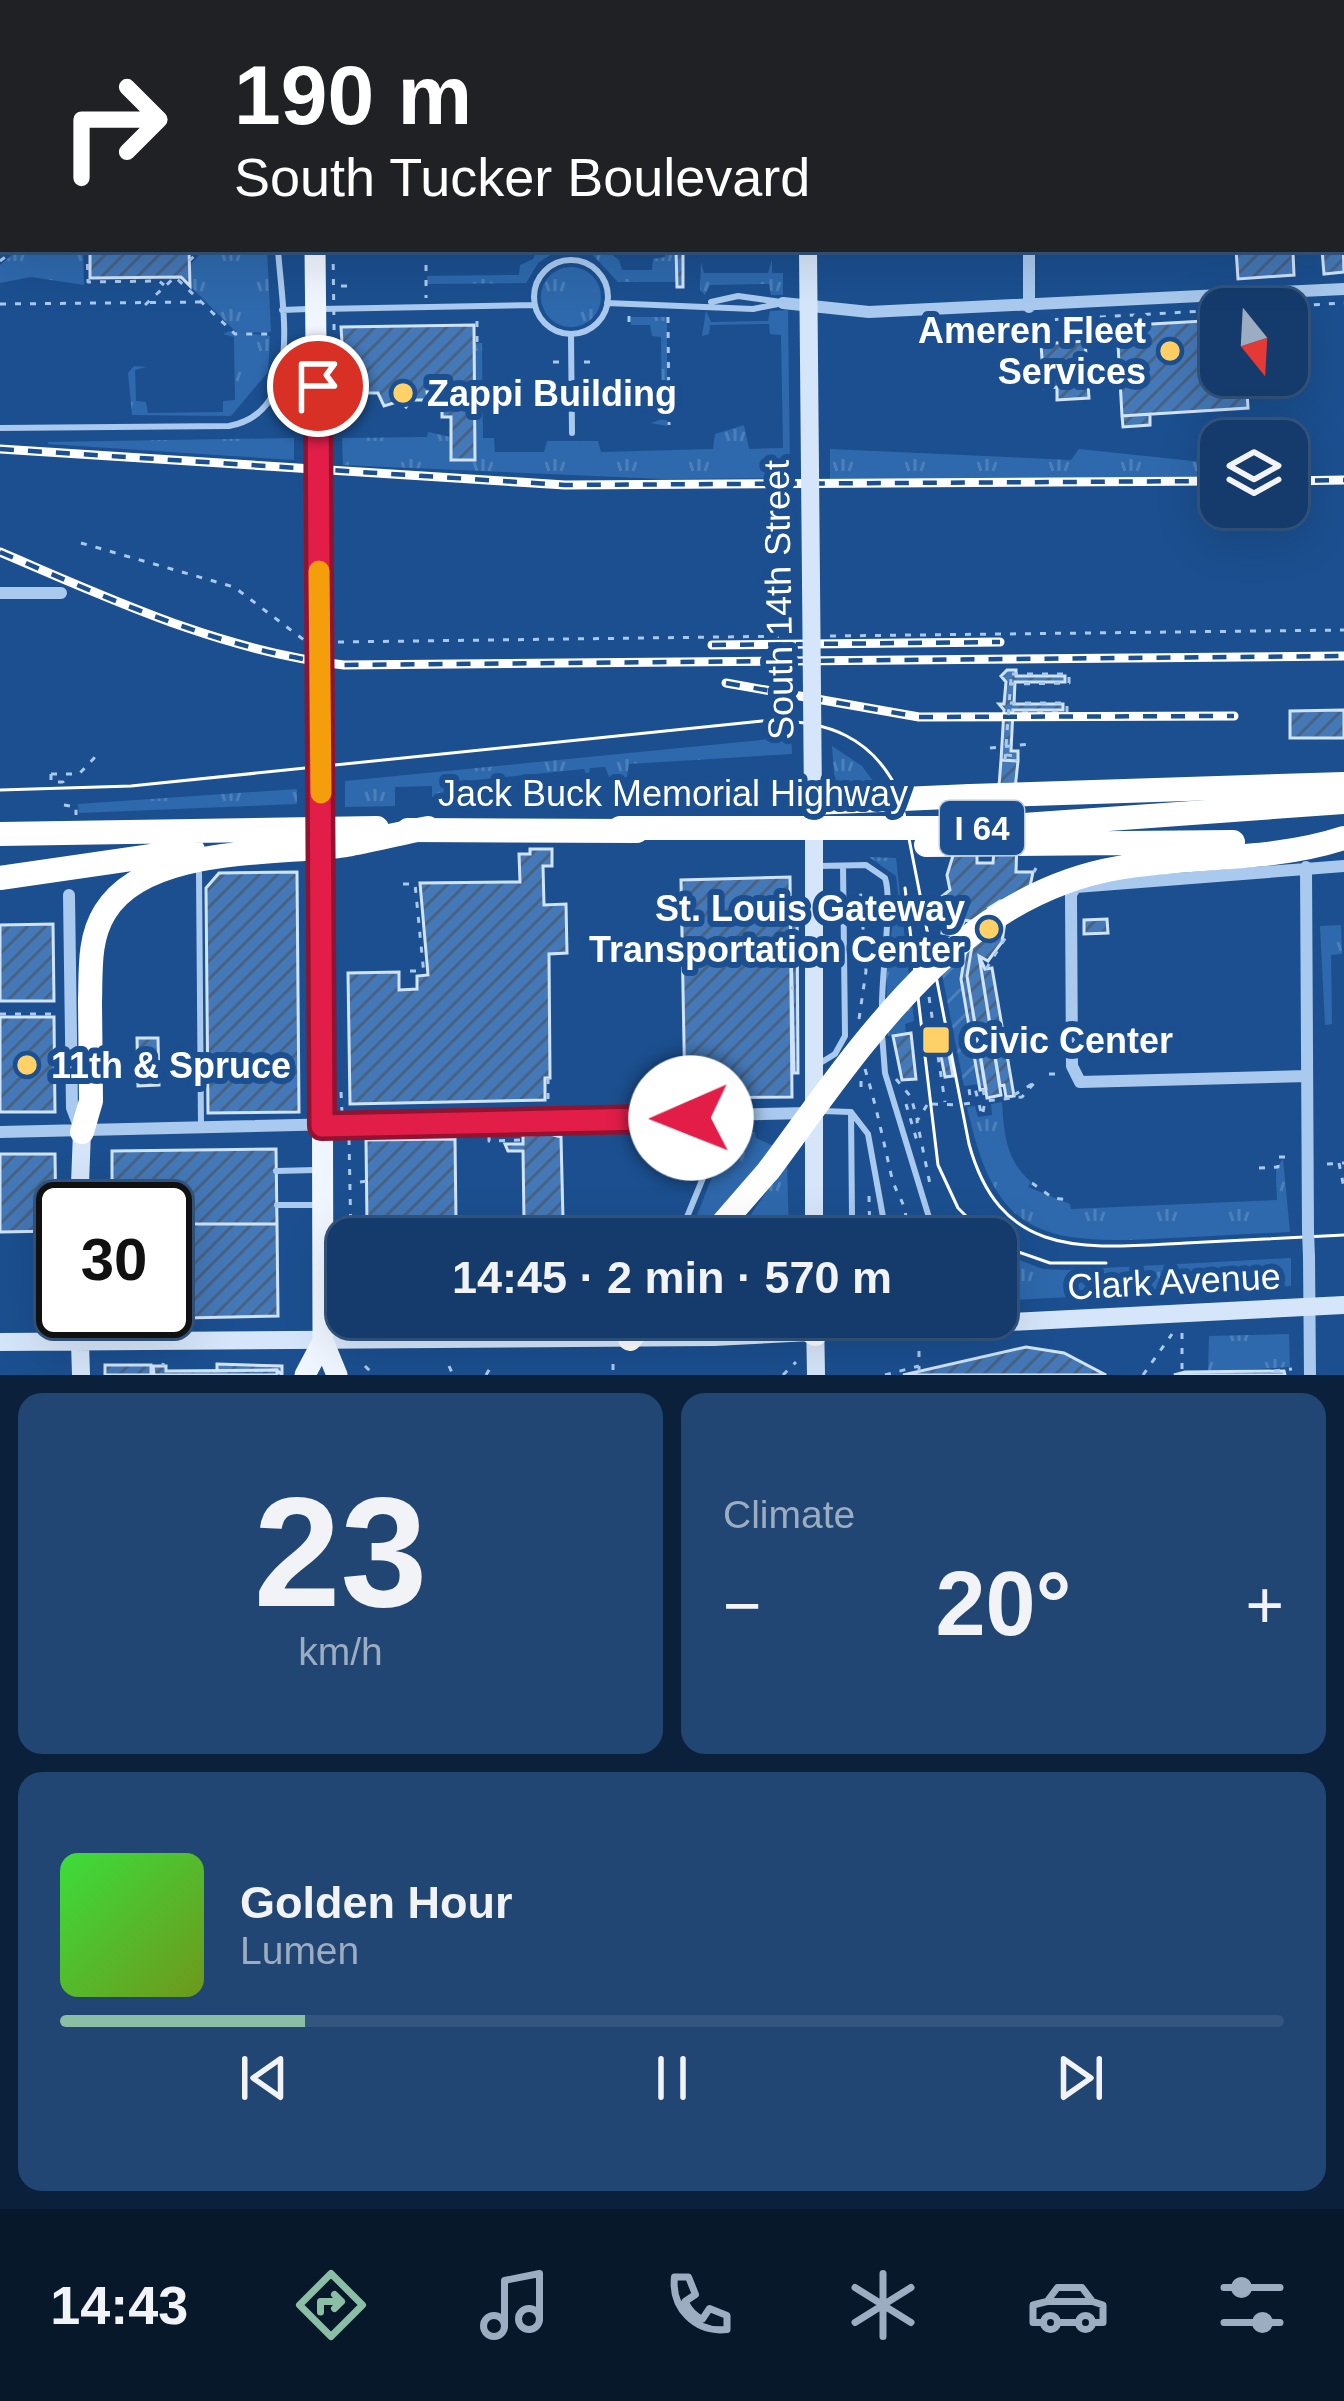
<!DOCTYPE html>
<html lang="en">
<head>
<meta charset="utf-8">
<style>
  :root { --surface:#143b6b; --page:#214673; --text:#f1f3f6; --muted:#9dadc1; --line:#33557e; --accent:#8abfa5 }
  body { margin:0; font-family:Arial,sans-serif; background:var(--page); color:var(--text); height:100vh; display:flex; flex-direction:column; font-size:45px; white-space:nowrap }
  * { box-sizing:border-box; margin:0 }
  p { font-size:39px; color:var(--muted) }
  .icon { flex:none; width:66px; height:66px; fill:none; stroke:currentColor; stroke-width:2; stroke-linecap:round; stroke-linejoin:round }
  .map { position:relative; height:1375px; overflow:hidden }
  .side { display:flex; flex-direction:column; gap:18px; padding:18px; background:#0b203b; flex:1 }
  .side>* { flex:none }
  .banner { position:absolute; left:0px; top:0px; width:1344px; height:252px; box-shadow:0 12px 48px #0002,0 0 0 3px var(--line); background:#202124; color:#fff; overflow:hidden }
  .needle { width:78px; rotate:162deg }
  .fabs { position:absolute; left:1200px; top:288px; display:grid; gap:24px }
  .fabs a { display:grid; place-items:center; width:108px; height:108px; border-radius:24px; background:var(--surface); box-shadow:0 12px 48px #0002,0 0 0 3px var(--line); font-size:60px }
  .speed { position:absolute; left:36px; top:1182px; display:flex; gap:24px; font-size:60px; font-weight:700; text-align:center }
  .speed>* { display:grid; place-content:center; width:156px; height:156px; border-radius:50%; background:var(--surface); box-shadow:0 12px 48px #0002,0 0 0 3px var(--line); line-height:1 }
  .speed .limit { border:6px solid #111; border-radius:18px; background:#fff; color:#111 }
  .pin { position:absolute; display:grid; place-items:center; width:102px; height:102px; color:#fff; margin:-51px; border:6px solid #fff; border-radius:50%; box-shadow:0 3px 12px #0007 }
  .me { position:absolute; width:132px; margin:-66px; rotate:269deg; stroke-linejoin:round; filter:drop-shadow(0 0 9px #0008) }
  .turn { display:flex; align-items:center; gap:42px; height:252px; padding:0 36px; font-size:54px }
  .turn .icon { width:156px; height:156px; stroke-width:2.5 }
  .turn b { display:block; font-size:84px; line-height:102px }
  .big { font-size:90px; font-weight:700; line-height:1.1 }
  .side .widget { flex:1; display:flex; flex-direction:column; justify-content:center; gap:18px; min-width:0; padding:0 42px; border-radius:24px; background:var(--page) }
  .side .dial { align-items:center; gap:0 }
  .dial b { font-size:156px; line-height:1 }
  .song { display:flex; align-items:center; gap:36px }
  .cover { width:144px; height:144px; border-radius:18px; background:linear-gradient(135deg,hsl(120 70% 55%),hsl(80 70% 35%)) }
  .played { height:12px; border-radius:6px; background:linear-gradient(90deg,var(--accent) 20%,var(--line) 20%) }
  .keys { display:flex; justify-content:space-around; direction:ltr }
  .heat { display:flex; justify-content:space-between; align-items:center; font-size:66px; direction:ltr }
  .side .tiles { flex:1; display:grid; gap:18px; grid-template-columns:1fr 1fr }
  .widget:last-child { grid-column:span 2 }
  .trip { position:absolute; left:327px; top:1218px; width:690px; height:120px; border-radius:24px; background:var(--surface); box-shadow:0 12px 48px #0002,0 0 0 3px var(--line); font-weight:700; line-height:120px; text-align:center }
  .menu { display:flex; height:192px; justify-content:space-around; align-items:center; background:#08182b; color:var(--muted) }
  .menu .icon { width:84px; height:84px }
  .menu .on { color:var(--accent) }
  .menu b { font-size:54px; color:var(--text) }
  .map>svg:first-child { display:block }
</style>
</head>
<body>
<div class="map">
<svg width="1344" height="1375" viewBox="0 0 1344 1375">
  <defs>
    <pattern id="grass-tufts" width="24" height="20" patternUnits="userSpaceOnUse" patternTransform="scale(3)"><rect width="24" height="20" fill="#2e69ad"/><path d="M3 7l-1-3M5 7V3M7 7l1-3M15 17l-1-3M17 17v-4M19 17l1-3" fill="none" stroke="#4d80b9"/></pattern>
    <pattern id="garden-furrows" width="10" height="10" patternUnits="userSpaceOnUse" patternTransform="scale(3)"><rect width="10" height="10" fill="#2e69ad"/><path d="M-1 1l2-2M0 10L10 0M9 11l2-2" fill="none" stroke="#4d80b9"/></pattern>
    <pattern id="building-hatch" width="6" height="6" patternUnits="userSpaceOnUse" patternTransform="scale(3)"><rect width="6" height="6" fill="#4478b7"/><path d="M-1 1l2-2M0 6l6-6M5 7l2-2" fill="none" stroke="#486282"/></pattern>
  </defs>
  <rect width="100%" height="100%" fill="#1b4f8f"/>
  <!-- grass -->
  <path fill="url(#grass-tufts)" d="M19,249H83L84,285L31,277L0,283V265Z
    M205,249H267L271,332L237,333L190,286V265Z
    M538,249L556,251L538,263L526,283L427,284V276L519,275L520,265L533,259Z
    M587,249H604L619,260L622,270H652L653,259L665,257V249H676L677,282H618Z
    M772,259V273H783V295H771L769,284L710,285L705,295L700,290L701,262L704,273H768Z
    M541 297a30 30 0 1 1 60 0a30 30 0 1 1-60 0Z
    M788,310L790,478L664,479L343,465L342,438L427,437L428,432L451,437L452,460H474L475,343H482L483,438H494L495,452H544L547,441H598L601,452L713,449L715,434L744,425L749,449L783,448L781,335L770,334L769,324L710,325L709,334L702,336L706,311L711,322L768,321L770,311Z
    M631,317H667V426L651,423L662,419L661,337L652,336L650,325H631Z
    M230,331L270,336L268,372L231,416L132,415L128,373L134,366L146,367L135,370L136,401L146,402L148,413L223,412V401L235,400L234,337L223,334Z
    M294,438V460L48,444V442Z
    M830,449L1071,460L1079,449L1221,464V476L830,481Z
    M791,737L792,754L629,764L627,777L610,779L605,767L590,768L588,778L584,769L446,783L442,797H432V786L395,787V806L345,807V781Z
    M832,746L862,766L881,792L835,788Z
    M297,789V804L79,813L78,804Z
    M869,857L896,858L914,1021L905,1024L906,1034L888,1036L886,966L898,893L896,876Z
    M1341,925L1342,954L1331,955L1332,1024L1325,1025L1320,926Z
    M1002,1102C1004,1134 1006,1160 1031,1182L1028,1187L1070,1204L1071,1209L1277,1200L1276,1169L1283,1159L1290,1232C1243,1234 1197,1237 1150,1239C1033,1245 993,1227 967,1107L975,1106L978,1117L992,1115L991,1104Z
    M730,1132H755L756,1138L776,1147L702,1239H670L673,1227L688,1225L697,1215Z
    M787,1162L789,1238L734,1239Z
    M996,1251L1043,1269L1066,1270L1291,1258V1286L1013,1300L996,1275Z
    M1289,1334L1290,1367L1208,1372L1209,1336Z"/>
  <!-- garden -->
  <path fill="url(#garden-furrows)" d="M965,946L961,979L979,1084L964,1086L941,969Z"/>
  <!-- building -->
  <path fill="url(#building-hatch)" stroke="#cfe3fa" stroke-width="3" d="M583,0H778V3H584Z
    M1341,180L1344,272L1324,274L1322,250L1293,252L1294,275L1238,279L1236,249H1341Z
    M90,249H189L190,286L181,277L90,278Z
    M676,249H683V287H677Z
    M1221,320V375H1246L1248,408L1122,416L1117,326Z
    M474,325L475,460H451V417H442V396L451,392H427L428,400H411L406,407L400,401L384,406L378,393H357V406L346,407L341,327Z
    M1085,341L1089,398L1057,400V387L1044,388L1041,344Z
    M1150,414V425L1123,427L1122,416Z
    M1007,670H1016V676H1065V682H1015L1014,704H1063V710H1013L1011,751H1018V761L1001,760L1004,710L999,704H1004L1006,682L1001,676Z
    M1344,710V738H1290V711Z
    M1001,760L1018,761L1015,789H1007L1006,810L1018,811L1016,872H1033L1027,901H1000L989,908L1005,922L1002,942L988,961L979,956L1001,1095L987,1098L967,976L976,922L964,920L960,936L942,933L944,918L937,916L940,898L950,890L947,875L955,849L977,836V863H993Z
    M530,849H552V866H543L544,905L566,904L567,953L549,954L550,1078H545V1100L350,1104L348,973L399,972V990L417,989V976L428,975L420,883L520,882L519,854H530Z
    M297,872L299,1112L208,1113L206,888L219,873Z
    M790,877L792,1097L685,1098L681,880Z
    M790,903H797L798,1073H794Z
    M1107,919L1108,933L1084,934V920Z
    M964,920L976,922L967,976L986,1089L980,1090L961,979L969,929L962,928Z
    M53,924L54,1001H0V925Z
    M979,956L985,969L992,968L1014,1096L1006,1097L1004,1085L1000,1086Z
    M0,1017H54L55,1112H0Z
    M911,1033L916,1079L902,1080L893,1036Z
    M137,1038H158L159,1085L138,1086Z
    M948,1049L953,1076L945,1077L940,1051Z
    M550,1134L561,1137L563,1220L524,1221L523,1151H508L505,1144H523V1135Z
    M455,1139L456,1222L367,1224L366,1140Z
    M276,1149L277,1224H181V1193L112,1194V1151Z
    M0,1154H55L56,1231L0,1232Z
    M181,1193V1224H277L278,1316L185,1318L184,1248H165V1209H112V1194Z
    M497,1231V1239H367V1232Z
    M566,1231V1239H504V1232Z
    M165,1248H184L185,1318L113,1319V1311H165Z
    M1026,1347L1064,1353L1106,1375H903Z
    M217,1364L282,1366V1375L277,1370L217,1371Z
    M105,1365H151V1375H105Z
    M153,1366H166V1371L277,1370V1375H154Z
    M1284,1371L1285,1375H1174L1185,1372Z"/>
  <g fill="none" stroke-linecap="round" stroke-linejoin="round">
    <!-- path -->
    <path stroke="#a9c9ee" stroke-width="3" stroke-dasharray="6 9" stroke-linecap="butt" d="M218,0V3
      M248,0V3
      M1199,0V3
      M1322,0L1344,1
      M0,156L3,152
      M0,176L3,186
      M87,249L88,282L159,281L164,285
      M425,249V250
      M0,261L16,249
      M189,261L202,249
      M426,265V298
      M341,286H348
      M0,304L201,302
      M145,305L175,277L235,334H273
      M1239,309L1344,303
      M629,316V325
      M668,317L669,425
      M477,321V342H482
      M995,323L1221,310
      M553,362H560
      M584,362H590
      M81,543L234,587L304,640
      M830,636L1344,630
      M338,642L796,636
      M1009,684L1069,683V674H1010
      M1007,712H1067V703H1008
      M990,748L1031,744
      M1006,755L1017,756L1016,761
      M51,774H79L97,755
      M51,774V782H63V787
      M64,805L76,807V815
      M1034,872L1036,868
      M403,884H415L424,975
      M986,969L1006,937
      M410,971H422
      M791,988H794
      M929,997L945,1102
      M0,1014H55
      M859,1019L866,971L860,885
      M865,1069C876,1105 883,1139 891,1174C898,1203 909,1199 906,1239
      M1049,1074H1059
      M548,1078V1104
      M896,1079L911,1097L917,1119
      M861,1081V1095
      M983,1089L985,1100
      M341,1092L342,1112
      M1014,1095L1032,1084
      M906,1104L917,1141
      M932,1104L959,1105
      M964,1104L971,1103L969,1089L975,1088L981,1112
      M927,1105L917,1121L931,1189
      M983,1112L985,1101L1022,1097L1035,1082
      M489,1136V1141L523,1140
      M349,1139L351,1239
      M1339,1163L1344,1188
      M1327,1164L1344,1163
      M1259,1168L1278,1167V1157H1286
      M360,1182L367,1181
      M1032,1183L1053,1198L1069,1200
      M869,1196L870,1239
      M140,1318V1321
      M502,1318V1317
      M1182,1333V1372
      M919,1351V1371
      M613,1364V1375
      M163,1366V1363
      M365,1366L374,1375
      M449,1366L453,1375
      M1274,1371L1292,1369
      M486,1375L492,1365
      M783,1375L796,1362
      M885,1375L919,1366
      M1143,1375L1172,1334"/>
    <!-- lane -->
    <path stroke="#a9c9ee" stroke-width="6" d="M534 297a37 37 0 1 1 74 0a37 37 0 1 1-74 0Z
      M711,302L738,296L781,302
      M607,303L753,309L783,303
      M321,309L535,305
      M282,310L308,309
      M571,335L572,433
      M0,428L229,426C306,412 281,304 278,249
      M819,866L866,865L885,878C893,900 881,977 882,1009
      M199,873L201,1128
      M882,1034L885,1073L931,1224V1239
      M817,1065L835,1054L845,1036L843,866
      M822,1111L851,1112L868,1134L887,1239
      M276,1171L315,1170
      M277,1205H315
      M612,1224L672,1223L687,1217L728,1117
      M847,1239L852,1217L851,1112"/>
    <!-- street -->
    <path stroke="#a9c9ee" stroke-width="12" d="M568,0V3
      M1341,23H1344
      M1341,138H1344
      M1029,249V307
      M783,303L869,312L1344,289
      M0,593H61
      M1306,867L1308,1231
      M69,895L72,1108L81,1132
      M1307,1076L1080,1082L1072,1066L1071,894L1076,887L1344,866
      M0,1132L808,1113
      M1309,1257L1310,1375"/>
    <!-- secondary -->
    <path stroke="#d6e6fa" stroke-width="18" d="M805,0V3
      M79,1209L82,1132
      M814,1239V818
      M79,1311L81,1375
      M815,1317L816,1375
      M0,1342L714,1337L1344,1305"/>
    <!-- primary -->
    <path stroke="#f0f6ff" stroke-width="21" d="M306,0V3
      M322,921L323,1341L337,1375
      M305,1375L323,1341"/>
    <!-- highway -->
    <path stroke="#fff" stroke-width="24" d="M970,796L1344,784
      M408,830L637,831
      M82,1132L91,1101L90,1002
      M709,1239L769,1170
      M792,1317L815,1334
      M630,1339L648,1317"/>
    <!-- tram -->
    <path stroke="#fff" stroke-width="3" d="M0,790L131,786L762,721C826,719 875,736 901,798L969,1144C1001,1261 1087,1248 1186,1243C1239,1240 1291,1238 1344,1235
      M905,888L938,1165L958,1208L989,1239
      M996,1244L1050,1263H1106"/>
    <!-- rail casing -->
    <g stroke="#fff" stroke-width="9">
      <path id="rail" d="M0,449L565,485L1221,481
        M1287,481L1344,480
        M0,552C113,600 221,651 344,665L1344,656
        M712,645L1000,642
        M726,683L919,717L1234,716"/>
    </g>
    <!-- rail -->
    <use href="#rail" stroke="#1b4f8f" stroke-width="4.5" stroke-dasharray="14" stroke-linecap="butt"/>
    <!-- path-bridge -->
    <path stroke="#a9c9ee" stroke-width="3" stroke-dasharray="6 9" stroke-linecap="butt" d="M333,249L335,403
      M1005,760L1011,679"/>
    <!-- street-bridge -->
    <path stroke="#a9c9ee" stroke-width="12" d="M1308,1231L1309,1257"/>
    <!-- secondary-bridge -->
    <path stroke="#d6e6fa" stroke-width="18" d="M808,249L813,803"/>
    <!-- primary-bridge -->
    <path stroke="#f0f6ff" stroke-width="21" d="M315,249L322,921"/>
    <!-- highway-bridge -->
    <path stroke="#fff" stroke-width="24" d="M813,803L970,796
      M620,828H983L1344,802
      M0,834L377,828
      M926,845L1233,842
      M0,878L193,850
      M90,1002C91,972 88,939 105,912C146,845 276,855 346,845C373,840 401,833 428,828
      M769,1170C861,1046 955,896 1118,868C1193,855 1271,862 1344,838"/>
  </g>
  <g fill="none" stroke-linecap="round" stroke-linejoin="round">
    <!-- route casing -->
    <g stroke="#92132f" stroke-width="30">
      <path id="route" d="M318,386L322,1126L691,1118"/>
    </g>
    <!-- route -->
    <use href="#route" stroke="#e11d48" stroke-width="21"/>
    <!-- slow -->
    <path stroke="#f59e0b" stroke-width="21" d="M319,571L321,793"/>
  </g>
  <!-- markers -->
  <g fill="#ffd166" stroke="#1b4f8f" stroke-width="4.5">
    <circle cx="1170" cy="351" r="12"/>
    <circle cx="403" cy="393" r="12"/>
    <circle cx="989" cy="929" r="12"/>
    <rect x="921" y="1025" width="30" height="30" rx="6"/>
    <circle cx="27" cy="1065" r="12"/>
  </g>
  <g text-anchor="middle" stroke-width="12" stroke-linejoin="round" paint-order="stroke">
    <!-- shield labels -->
    <rect fill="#1b4f8f" stroke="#bbcadd" stroke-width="3" x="940" y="801" width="84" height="54" rx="9"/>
    <g font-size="33" font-weight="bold" fill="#fff">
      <text x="982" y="840">I 64</text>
    </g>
    <!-- poi labels -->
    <g font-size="36" font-weight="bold" fill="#fff" stroke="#1b4f8f" text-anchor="start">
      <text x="1146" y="343" text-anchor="end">Ameren Fleet<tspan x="1146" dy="41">Services</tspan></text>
      <text x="427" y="406">Zappi Building</text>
      <text x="965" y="921" text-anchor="end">St. Louis Gateway<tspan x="965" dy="41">Transportation Center</tspan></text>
      <text x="963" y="1053">Civic Center</text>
      <text x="51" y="1078">11th &amp; Spruce</text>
    </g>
    <!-- street labels -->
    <g font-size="36" fill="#fff" stroke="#1b4f8f">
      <text transform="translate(778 600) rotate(-91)" y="13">South 14th Street</text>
      <text x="673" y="806">Jack Buck Memorial Highway</text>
      <text transform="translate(1174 1281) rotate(-3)" y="13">Clark Avenue</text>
    </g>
  </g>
</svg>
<div class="fabs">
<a><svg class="needle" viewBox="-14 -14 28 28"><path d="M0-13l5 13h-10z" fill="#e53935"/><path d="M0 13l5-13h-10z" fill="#9dadc1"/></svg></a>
<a><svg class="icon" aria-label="layers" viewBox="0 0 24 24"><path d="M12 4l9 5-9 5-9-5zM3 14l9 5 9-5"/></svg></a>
</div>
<div class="speed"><div class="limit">30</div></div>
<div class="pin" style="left:318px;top:386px;background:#d93025"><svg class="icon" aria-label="arrive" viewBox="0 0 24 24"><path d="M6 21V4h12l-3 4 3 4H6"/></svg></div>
<svg class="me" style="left:691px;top:1118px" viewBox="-20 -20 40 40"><circle r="19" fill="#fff"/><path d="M0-13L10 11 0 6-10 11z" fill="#e11d48"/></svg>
<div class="trip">14:45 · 2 min · 570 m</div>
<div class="banner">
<div class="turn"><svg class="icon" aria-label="right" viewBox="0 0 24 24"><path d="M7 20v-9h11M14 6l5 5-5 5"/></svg><div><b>190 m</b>South Tucker Boulevard</div></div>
</div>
</div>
<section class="side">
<div class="tiles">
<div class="widget dial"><b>23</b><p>km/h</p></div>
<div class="widget"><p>Climate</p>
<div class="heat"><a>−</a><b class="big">20°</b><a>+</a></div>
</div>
<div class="widget">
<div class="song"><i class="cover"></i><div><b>Golden Hour</b><p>Lumen</p></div></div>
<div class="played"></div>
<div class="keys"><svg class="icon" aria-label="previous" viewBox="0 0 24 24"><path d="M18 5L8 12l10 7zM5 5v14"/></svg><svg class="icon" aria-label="pause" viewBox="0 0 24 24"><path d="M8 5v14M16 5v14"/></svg><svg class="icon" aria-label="next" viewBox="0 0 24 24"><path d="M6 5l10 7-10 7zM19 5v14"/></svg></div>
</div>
</div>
</section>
<nav class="menu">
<b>14:43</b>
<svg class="icon on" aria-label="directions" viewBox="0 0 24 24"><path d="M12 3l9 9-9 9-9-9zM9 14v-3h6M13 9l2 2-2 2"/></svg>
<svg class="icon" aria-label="music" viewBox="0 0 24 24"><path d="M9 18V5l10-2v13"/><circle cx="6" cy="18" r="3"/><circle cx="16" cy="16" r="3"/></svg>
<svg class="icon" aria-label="phone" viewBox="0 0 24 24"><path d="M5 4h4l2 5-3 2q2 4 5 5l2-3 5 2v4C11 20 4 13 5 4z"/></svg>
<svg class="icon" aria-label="climate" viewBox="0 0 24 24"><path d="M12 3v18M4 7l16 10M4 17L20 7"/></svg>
<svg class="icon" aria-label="car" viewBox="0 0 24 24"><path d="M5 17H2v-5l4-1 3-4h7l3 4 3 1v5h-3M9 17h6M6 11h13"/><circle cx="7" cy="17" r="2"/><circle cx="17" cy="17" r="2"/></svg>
<svg class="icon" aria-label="filters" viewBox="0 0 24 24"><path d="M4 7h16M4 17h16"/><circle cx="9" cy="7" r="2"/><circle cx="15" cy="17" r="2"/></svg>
</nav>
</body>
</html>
